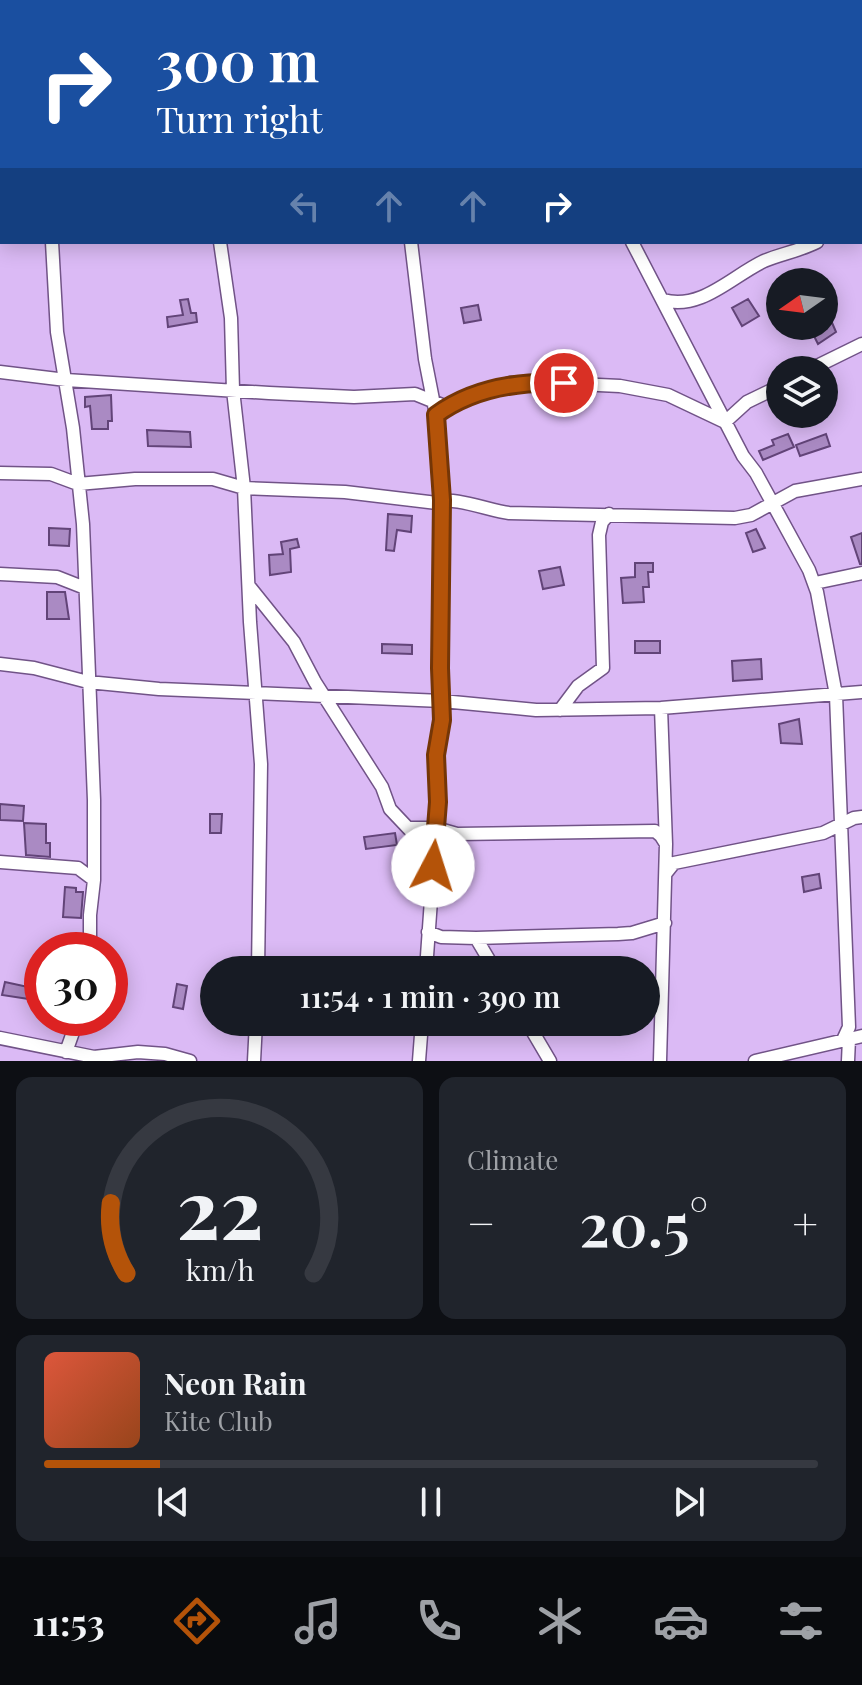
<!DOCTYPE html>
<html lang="en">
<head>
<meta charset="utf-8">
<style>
  :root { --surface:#171b24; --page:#20242c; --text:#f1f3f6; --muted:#9ea1a6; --line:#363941; --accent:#b45309 }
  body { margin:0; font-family:"Playfair Display",serif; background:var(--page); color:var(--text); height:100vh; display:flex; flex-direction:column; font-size:30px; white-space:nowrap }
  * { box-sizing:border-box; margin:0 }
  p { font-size:26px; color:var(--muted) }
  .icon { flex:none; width:44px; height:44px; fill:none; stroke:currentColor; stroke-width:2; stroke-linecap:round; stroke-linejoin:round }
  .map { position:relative; height:1061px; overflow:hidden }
  .sheet { display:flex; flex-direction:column; gap:16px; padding:16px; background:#0d0f14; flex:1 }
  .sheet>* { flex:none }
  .guide { position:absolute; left:0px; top:0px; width:862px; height:244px; box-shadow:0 4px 20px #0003; background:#1a4fa0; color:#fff; overflow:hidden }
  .needle { width:52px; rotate:256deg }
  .tools { position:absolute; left:766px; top:268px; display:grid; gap:16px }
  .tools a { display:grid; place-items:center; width:72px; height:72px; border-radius:50%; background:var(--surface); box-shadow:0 4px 20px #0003; font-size:40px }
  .speed { position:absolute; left:24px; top:932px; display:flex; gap:16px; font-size:40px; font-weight:700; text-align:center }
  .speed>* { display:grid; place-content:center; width:104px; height:104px; border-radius:50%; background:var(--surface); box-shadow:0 4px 20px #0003; line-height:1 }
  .speed .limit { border:12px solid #d22; background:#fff; color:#111 }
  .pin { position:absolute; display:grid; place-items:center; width:68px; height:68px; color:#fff; margin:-34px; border:4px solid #fff; border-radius:50%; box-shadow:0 2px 8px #0007 }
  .me { position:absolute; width:88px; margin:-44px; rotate:5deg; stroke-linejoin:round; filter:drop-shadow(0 0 6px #0008) }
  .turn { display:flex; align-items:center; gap:28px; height:168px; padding:0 24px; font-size:36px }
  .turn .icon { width:104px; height:104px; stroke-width:2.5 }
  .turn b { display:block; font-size:56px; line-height:68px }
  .lanes { display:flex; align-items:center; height:76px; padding:0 24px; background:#0003; justify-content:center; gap:40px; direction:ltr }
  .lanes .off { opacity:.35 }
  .big { font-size:60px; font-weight:600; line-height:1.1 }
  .sheet .tile { flex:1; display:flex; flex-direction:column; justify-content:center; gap:12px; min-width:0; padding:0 28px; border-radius:16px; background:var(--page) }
  .sheet .dial { align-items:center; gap:0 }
  .dial svg { height:208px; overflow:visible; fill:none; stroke:var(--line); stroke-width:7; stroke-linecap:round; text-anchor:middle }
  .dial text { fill:var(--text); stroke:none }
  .song { display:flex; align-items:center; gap:24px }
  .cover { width:96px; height:96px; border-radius:12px; background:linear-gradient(135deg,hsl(10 70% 55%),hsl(20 70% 35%)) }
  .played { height:8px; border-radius:4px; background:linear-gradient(90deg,var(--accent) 15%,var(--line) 15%) }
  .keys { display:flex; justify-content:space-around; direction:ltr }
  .heat { display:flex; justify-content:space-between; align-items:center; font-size:44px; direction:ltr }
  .sheet .tiles { flex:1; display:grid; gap:16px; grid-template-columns:1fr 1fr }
  .tile:last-child { grid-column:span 2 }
  .trip { position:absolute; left:200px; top:956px; width:460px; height:80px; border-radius:40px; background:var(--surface); box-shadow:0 4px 20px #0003; font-weight:600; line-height:80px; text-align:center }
  .tab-bar { display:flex; height:128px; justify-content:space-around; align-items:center; background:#090b0e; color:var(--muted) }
  .tab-bar .icon { width:56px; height:56px }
  .tab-bar .selected { color:var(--accent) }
  .tab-bar b { font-size:36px; color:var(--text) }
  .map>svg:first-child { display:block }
</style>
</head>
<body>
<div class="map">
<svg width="862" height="1061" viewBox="0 0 862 1061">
  <rect width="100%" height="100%" fill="#dbbaf5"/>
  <!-- building -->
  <path fill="#aa8ac3" stroke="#624478" stroke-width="2" d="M188,299L191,313H196L197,322L168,327L167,317L183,315L180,300Z
    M748,299L759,316L742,326L732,308Z
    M824,304L836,332L818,344L809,326H824Z
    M478,305L481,320L464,323L461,308Z
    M111,395L112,421H108V429H92L90,406L85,407V397Z
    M147,430L190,432L191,447L148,446Z
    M788,434L794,447L763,460L759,451L774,445L772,440Z
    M826,434L830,446L800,456L796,445Z
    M388,514L412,516L411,532L397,530L394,551L386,550Z
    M49,528L70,529L69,546L49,545Z
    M756,529L765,548L753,552L746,533Z
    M862,533V564H860L851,537Z
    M297,539L299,547L290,549L291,572L270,575L269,555L283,554L281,542Z
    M635,563H653V572H648L649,587H643L644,602L623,603L621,578L635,577Z
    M560,567L564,585L543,589L539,571Z
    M47,592H65L69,619H47Z
    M635,641H660V653H635Z
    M382,644L412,645V654L382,653Z
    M761,659L762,679L733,681L732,661Z
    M799,719L802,744L781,743L779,724Z
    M0,804L24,806L23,821L0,820Z
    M210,814H222L221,833H210Z
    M24,823L46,824V843H50V857L26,855Z
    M395,833L397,845L366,849L364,837Z
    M819,874L821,888L804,892L802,877Z
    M65,887L76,888V892H83L81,918L63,917Z
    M5,982L42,990V1001L2,995Z
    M177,984L187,986L183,1009L173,1007Z"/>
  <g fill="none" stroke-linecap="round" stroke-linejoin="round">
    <!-- street casing -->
    <g stroke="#715387" stroke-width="15">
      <path id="street" d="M316,2L320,0
        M375,2V0
        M504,2L509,0
        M765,2L771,0
        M860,95L862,94
        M0,160L2,159
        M860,220L862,219
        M52,242L57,332L73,428L83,524L94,800V880L90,915V950
        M220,242L231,318L233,390L244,488L250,622L261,764L258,970
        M411,242L425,359L436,415L442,500L440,668L442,720L436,755L438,802L426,970
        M632,242L743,456L756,473L809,570L817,592L836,695L849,1027L843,1040
        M663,300C701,311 732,276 764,261C781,254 799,251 817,242
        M809,370L862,344
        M0,372L66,380L269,393L354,397L415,394L447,407
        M440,412L447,407L510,383L535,382L620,386L668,395L725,422L747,402L780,386
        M0,473L51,474L78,484L135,479H213L244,488L345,492L437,503C452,495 490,511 509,513L735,518L751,515L795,491L862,479
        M0,574L57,577L85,588
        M815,583L862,573
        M249,586L294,642L315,682L382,787L390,809L424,845L430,859
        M0,664L34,668L88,682L159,689L442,701L536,710L661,708L862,692
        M560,710L578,686L603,668L599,535L602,522L609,514
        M410,828H436L457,834L655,831L661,836L666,844
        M0,862L78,868L94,880
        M666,873L674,863L823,833L854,818L862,817
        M428,932L441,937L476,938L618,934L632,933L665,923
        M476,938L495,970
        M527,1022L550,1061
        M0,1038L94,1057L138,1052L165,1054L190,1061
        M66,1052L78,1018
        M254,1061L256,1022
        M419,1061L422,1022
        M660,1061L666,844L661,708
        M755,1061L862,1036
        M848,1061L849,1039"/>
    </g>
    <!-- path -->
    <path stroke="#a288b6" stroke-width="2" stroke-dasharray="6 6" stroke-linecap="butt" d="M115,2L120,0
      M0,66L2,65"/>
    <!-- street -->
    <use href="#street" stroke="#fff" stroke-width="12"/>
  </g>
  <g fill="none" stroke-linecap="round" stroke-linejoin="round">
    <!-- route casing -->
    <g stroke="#753606" stroke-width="20">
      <path id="route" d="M433,866L438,802L436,755L442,720L440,668L442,500L436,415C473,388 519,381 564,383"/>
    </g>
    <!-- route -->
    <use href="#route" stroke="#b45309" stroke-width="14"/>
  </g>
</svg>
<div class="tools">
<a><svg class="needle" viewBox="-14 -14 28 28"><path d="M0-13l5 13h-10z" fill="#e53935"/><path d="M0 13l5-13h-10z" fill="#9ea1a6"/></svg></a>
<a><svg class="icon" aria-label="layers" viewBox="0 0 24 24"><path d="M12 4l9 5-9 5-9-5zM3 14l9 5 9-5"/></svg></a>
</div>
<div class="speed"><div class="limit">30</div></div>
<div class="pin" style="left:564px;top:383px;background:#d93025"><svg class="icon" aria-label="arrive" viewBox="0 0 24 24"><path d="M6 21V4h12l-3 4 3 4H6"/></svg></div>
<svg class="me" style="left:433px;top:866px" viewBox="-20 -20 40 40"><circle r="19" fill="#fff"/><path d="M0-13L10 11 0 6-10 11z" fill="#b45309"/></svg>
<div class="trip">11:54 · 1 min · 390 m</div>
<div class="guide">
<div class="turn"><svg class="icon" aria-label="right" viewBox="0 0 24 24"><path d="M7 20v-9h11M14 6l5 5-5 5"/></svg><div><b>300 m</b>Turn right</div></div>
<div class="lanes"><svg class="icon off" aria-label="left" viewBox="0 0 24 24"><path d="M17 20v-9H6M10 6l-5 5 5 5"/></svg><svg class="icon off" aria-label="ahead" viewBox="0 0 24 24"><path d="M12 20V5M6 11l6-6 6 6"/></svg><svg class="icon off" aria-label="ahead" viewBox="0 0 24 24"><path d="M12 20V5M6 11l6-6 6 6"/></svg><svg class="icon" aria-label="right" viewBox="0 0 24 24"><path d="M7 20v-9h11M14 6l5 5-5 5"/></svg></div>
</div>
</div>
<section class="sheet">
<div class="tiles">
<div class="tile dial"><svg viewBox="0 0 100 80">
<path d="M14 69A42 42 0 1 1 86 69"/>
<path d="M14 69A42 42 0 0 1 8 42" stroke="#b45309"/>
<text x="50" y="56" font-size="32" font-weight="700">22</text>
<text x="50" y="72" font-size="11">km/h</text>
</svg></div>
<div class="tile"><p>Climate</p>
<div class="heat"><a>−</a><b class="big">20.5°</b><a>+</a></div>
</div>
<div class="tile">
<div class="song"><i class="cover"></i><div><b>Neon Rain</b><p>Kite Club</p></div></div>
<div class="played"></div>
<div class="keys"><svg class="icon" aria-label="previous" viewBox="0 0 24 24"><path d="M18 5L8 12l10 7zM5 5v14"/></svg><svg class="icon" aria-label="pause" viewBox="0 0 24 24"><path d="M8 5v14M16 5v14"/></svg><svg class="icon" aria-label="next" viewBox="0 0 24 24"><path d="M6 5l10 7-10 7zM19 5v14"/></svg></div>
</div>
</div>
</section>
<nav class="tab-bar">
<b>11:53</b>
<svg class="icon selected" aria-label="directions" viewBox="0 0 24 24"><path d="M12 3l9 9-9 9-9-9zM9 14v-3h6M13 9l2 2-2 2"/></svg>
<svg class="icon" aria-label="music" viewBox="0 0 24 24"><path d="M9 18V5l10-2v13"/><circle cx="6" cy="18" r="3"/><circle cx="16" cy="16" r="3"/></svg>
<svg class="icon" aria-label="phone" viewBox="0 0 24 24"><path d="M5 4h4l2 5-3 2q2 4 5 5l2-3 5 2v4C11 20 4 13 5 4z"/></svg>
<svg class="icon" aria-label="climate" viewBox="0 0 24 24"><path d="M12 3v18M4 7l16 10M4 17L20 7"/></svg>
<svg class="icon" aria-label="car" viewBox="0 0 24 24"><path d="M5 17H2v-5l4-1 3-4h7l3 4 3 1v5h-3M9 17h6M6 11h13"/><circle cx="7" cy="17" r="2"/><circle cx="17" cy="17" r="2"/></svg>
<svg class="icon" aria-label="filters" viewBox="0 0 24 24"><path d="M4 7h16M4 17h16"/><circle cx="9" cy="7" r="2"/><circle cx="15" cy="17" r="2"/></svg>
</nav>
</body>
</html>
